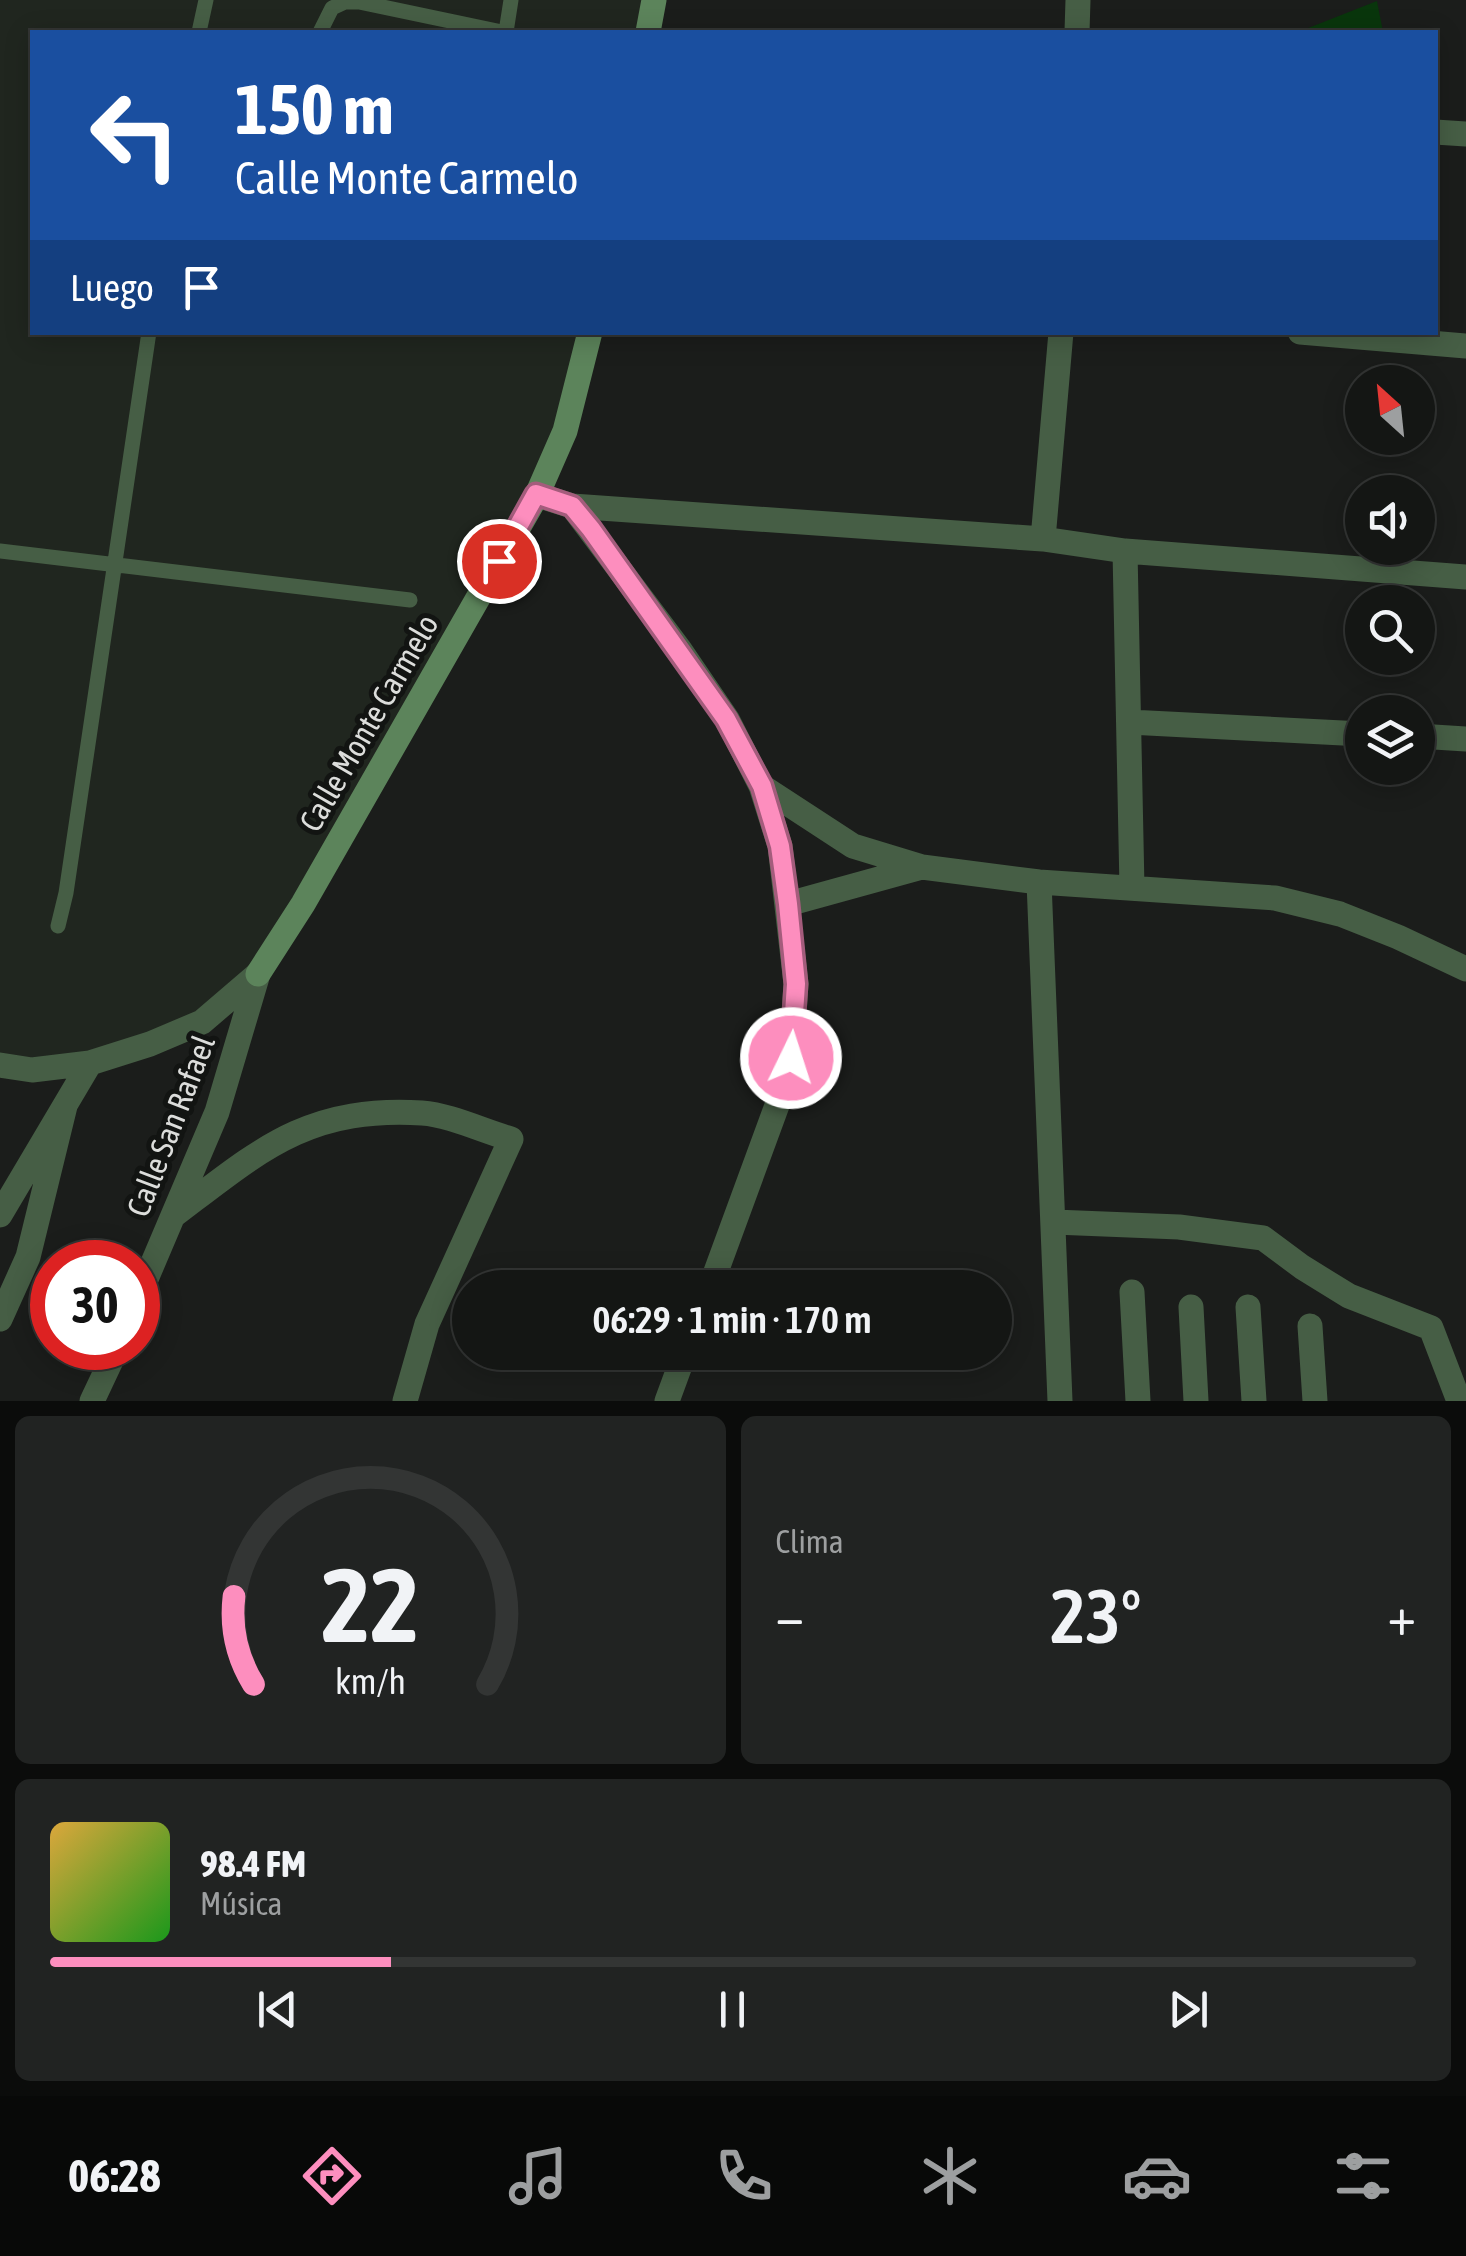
<!DOCTYPE html>
<html lang="es">
<head>
<meta charset="utf-8">
<style>
  :root { --surface:#141614; --page:#212322; --text:#f1f3f6; --muted:#9d9fa0; --line:#333534; --accent:#fd8ebe }
  body { margin:0; font-family:"Asap Condensed",sans-serif; background:var(--page); color:var(--text); height:100vh; display:flex; flex-direction:column; font-size:38px; white-space:nowrap }
  * { box-sizing:border-box; margin:0 }
  p { font-size:32px; color:var(--muted) }
  .icon { flex:none; width:55px; height:55px; fill:none; stroke:currentColor; stroke-width:2; stroke-linecap:round; stroke-linejoin:round }
  .map { position:relative; height:1401px; overflow:hidden }
  .drawer { display:flex; flex-direction:column; gap:15px; padding:15px; background:#0b0c0b; flex:1 }
  .drawer>* { flex:none }
  .top-card { position:absolute; left:30px; top:30px; width:1408px; height:305px; border-radius:0px; box-shadow:0 5px 25px #0003,0 0 0 2px var(--line); background:#1a4fa0; color:#fff; overflow:hidden }
  .needle { width:65px; rotate:333deg }
  .tools { position:absolute; left:1345px; top:365px; display:grid; gap:20px }
  .tools a { display:grid; place-items:center; width:90px; height:90px; border-radius:50%; background:var(--surface); box-shadow:0 5px 25px #0003,0 0 0 2px var(--line); font-size:50px }
  .speed { position:absolute; left:30px; top:1240px; display:flex; gap:20px; font-size:50px; font-weight:700; text-align:center }
  .speed>* { display:grid; place-content:center; width:130px; height:130px; border-radius:50%; background:var(--surface); box-shadow:0 5px 25px #0003,0 0 0 2px var(--line); line-height:1 }
  .speed .limit { border:15px solid #d22; background:#fff; color:#111 }
  .pin { position:absolute; display:grid; place-items:center; width:85px; height:85px; color:#fff; margin:-42px; border:5px solid #fff; border-radius:50%; box-shadow:0 2px 10px #0007 }
  .me { position:absolute; width:110px; margin:-55px; rotate:4deg; stroke-linejoin:round; filter:drop-shadow(0 0 8px #0008) }
  .turn { display:flex; align-items:center; gap:35px; height:210px; padding:0 40px; font-size:45px }
  .turn .icon { width:130px; height:130px; stroke-width:2.5 }
  .turn b { display:block; font-size:70px; line-height:85px }
  .then { display:flex; align-items:center; height:95px; padding:0 40px; background:#0003; gap:20px; font-size:38px }
  .big { font-size:75px; font-weight:600; line-height:1.1 }
  .drawer .card { flex:1; display:flex; flex-direction:column; justify-content:center; gap:15px; min-width:0; padding:0 35px; border-radius:15px; background:var(--page) }
  .drawer .dial { align-items:center; gap:0 }
  .dial svg { height:260px; overflow:visible; fill:none; stroke:var(--line); stroke-width:7; stroke-linecap:round; text-anchor:middle }
  .dial text { fill:var(--text); stroke:none }
  .song { display:flex; align-items:center; gap:30px }
  .cover { width:120px; height:120px; border-radius:15px; background:linear-gradient(135deg,hsl(40 70% 55%),hsl(120 70% 35%)) }
  .played { height:10px; border-radius:5px; background:linear-gradient(90deg,var(--accent) 25%,var(--line) 25%) }
  .keys { display:flex; justify-content:space-around; direction:ltr }
  .heat { display:flex; justify-content:space-between; align-items:center; font-size:55px; direction:ltr }
  .drawer .tiles { flex:1; display:grid; gap:15px; grid-template-columns:1fr 1fr }
  .card:last-child { grid-column:span 2 }
  .trip { position:absolute; left:452px; top:1270px; width:560px; height:100px; border-radius:50px; background:var(--surface); box-shadow:0 5px 25px #0003,0 0 0 2px var(--line); font-weight:600; line-height:100px; text-align:center }
  .tabs { display:flex; height:160px; justify-content:space-around; align-items:center; background:#080908; color:var(--muted) }
  .tabs .icon { width:70px; height:70px }
  .tabs .active { color:var(--accent) }
  .tabs b { font-size:45px; color:var(--text) }
  .map>svg:first-child { display:block }
</style>
</head>
<body>
<div class="map">
<svg width="1466" height="1401" viewBox="0 0 1466 1401">
  <rect width="100%" height="100%" fill="#1b1d1b"/>
  <!-- built -->
  <path fill="#20261f" d="M0,0H654L648,32H32V332L586,333L565,431L258,974L150,1044L0,1065Z"/>
  <!-- green -->
  <path fill="#09360c" d="M1377,1L1383,32H1298Z"/>
  <g fill="none" stroke-linecap="round" stroke-linejoin="round">
    <!-- lane -->
    <path stroke="#465e45" stroke-width="15" d="M199,32L206,0
      M320,32L332,8L345,2H359L502,32
      M506,32L511,0
      M0,551L410,600
      M58,926L66,893L149,332"/>
    <!-- street -->
    <path stroke="#465e45" stroke-width="25" d="M1077,32L1078,0
      M1435,132L1466,134
      M1300,332L1466,346
      M537,495L572,506L1043,539L1125,551L1466,577
      M572,506L680,650L727,719L761,786L780,846L796,984L791,1058L779,1100L710,1288
      M1043,539L1061,332
      M1125,551L1132,888
      M1129,722L1362,734
      M1418,736L1466,739
      M761,786L853,846L922,867L1039,882L1275,898L1340,914L1398,937L1466,969
      M1039,882L1060,1401
      M788,904L922,867
      M0,1065L32,1070L90,1063L150,1044L202,1022L258,974
      M0,1215L90,1063
      M173,1216C259,1151 306,1106 422,1113C450,1115 483,1131 511,1139L427,1324L405,1401
      M1054,1222L1179,1227L1263,1238L1302,1267L1349,1296L1431,1328L1459,1401
      M1132,1292L1138,1401
      M138,1298L217,1112L258,974
      M1191,1307L1196,1401
      M1248,1307L1254,1401
      M0,1319L28,1257L65,1106
      M1310,1326L1315,1401
      M92,1401L117,1348
      M667,1401L685,1352"/>
    <!-- secondary -->
    <path stroke="#5c845b" stroke-width="25" d="M648,32L654,0
      M258,974L303,904L537,495L565,431L590,332"/>
  </g>
  <g fill="none" stroke-linecap="round" stroke-linejoin="round">
    <!-- route casing -->
    <g stroke="#a45c7c" stroke-width="25">
      <path id="route" d="M499,561L536,494L572,506L591,529L726,719L762,786L780,846L788,904L796,984L791,1058"/>
    </g>
    <!-- route -->
    <use href="#route" stroke="#fd8ebe" stroke-width="18"/>
  </g>
  <g text-anchor="middle" stroke-width="10" stroke-linejoin="round" paint-order="stroke">
    <!-- street labels -->
    <g font-size="32" fill="#dcdddb" stroke="#121412">
      <text transform="translate(369 723) rotate(-60)" y="11">Calle Monte Carmelo</text>
      <text transform="translate(171 1126) rotate(-69)" y="11">Calle San Rafael</text>
    </g>
  </g>
</svg>
<div class="tools">
<a><svg class="needle" viewBox="-14 -14 28 28"><path d="M0-13l5 13h-10z" fill="#e53935"/><path d="M0 13l5-13h-10z" fill="#9d9fa0"/></svg></a>
<a><svg class="icon" aria-label="sound" viewBox="0 0 24 24"><path d="M4 9h4l5-4v14l-5-4H4zM17 9q2 3 0 6"/></svg></a>
<a><svg class="icon" aria-label="search" viewBox="0 0 24 24"><circle cx="10" cy="10" r="6"/><path d="M15 15l6 6"/></svg></a>
<a><svg class="icon" aria-label="layers" viewBox="0 0 24 24"><path d="M12 4l9 5-9 5-9-5zM3 14l9 5 9-5"/></svg></a>
</div>
<div class="speed"><div class="limit">30</div></div>
<div class="pin" style="left:499px;top:561px;background:#d93025"><svg class="icon" aria-label="arrive" viewBox="0 0 24 24"><path d="M6 21V4h12l-3 4 3 4H6"/></svg></div>
<svg class="me" style="left:791px;top:1058px" viewBox="-20 -20 40 40"><circle r="17" fill="#fd8ebe" stroke="#fff" stroke-width="3"/><path d="M0-11L8 9 0 5-8 9z" fill="#fff"/></svg>
<div class="trip">06:29 · 1 min · 170 m</div>
<div class="top-card">
<div class="turn"><svg class="icon" aria-label="left" viewBox="0 0 24 24"><path d="M17 20v-9H6M10 6l-5 5 5 5"/></svg><div><b>150 m</b>Calle Monte Carmelo</div></div>
<div class="then">Luego<svg class="icon" aria-label="arrive" viewBox="0 0 24 24"><path d="M6 21V4h12l-3 4 3 4H6"/></svg></div>
</div>
</div>
<section class="drawer">
<div class="tiles">
<div class="card dial"><svg viewBox="0 0 100 80">
<path d="M14 69A42 42 0 1 1 86 69"/>
<path d="M14 69A42 42 0 0 1 8 42" stroke="#fd8ebe"/>
<text x="50" y="56" font-size="32" font-weight="700">22</text>
<text x="50" y="72" font-size="11">km/h</text>
</svg></div>
<div class="card"><p>Clima</p>
<div class="heat"><a>−</a><b class="big">23°</b><a>+</a></div>
</div>
<div class="card">
<div class="song"><i class="cover"></i><div><b>98.4 FM</b><p>Música</p></div></div>
<div class="played"></div>
<div class="keys"><svg class="icon" aria-label="previous" viewBox="0 0 24 24"><path d="M18 5L8 12l10 7zM5 5v14"/></svg><svg class="icon" aria-label="pause" viewBox="0 0 24 24"><path d="M8 5v14M16 5v14"/></svg><svg class="icon" aria-label="next" viewBox="0 0 24 24"><path d="M6 5l10 7-10 7zM19 5v14"/></svg></div>
</div>
</div>
</section>
<nav class="tabs">
<b>06:28</b>
<svg class="icon active" aria-label="directions" viewBox="0 0 24 24"><path d="M12 3l9 9-9 9-9-9zM9 14v-3h6M13 9l2 2-2 2"/></svg>
<svg class="icon" aria-label="music" viewBox="0 0 24 24"><path d="M9 18V5l10-2v13"/><circle cx="6" cy="18" r="3"/><circle cx="16" cy="16" r="3"/></svg>
<svg class="icon" aria-label="phone" viewBox="0 0 24 24"><path d="M5 4h4l2 5-3 2q2 4 5 5l2-3 5 2v4C11 20 4 13 5 4z"/></svg>
<svg class="icon" aria-label="climate" viewBox="0 0 24 24"><path d="M12 3v18M4 7l16 10M4 17L20 7"/></svg>
<svg class="icon" aria-label="car" viewBox="0 0 24 24"><path d="M5 17H2v-5l4-1 3-4h7l3 4 3 1v5h-3M9 17h6M6 11h13"/><circle cx="7" cy="17" r="2"/><circle cx="17" cy="17" r="2"/></svg>
<svg class="icon" aria-label="filters" viewBox="0 0 24 24"><path d="M4 7h16M4 17h16"/><circle cx="9" cy="7" r="2"/><circle cx="15" cy="17" r="2"/></svg>
</nav>
</body>
</html>
